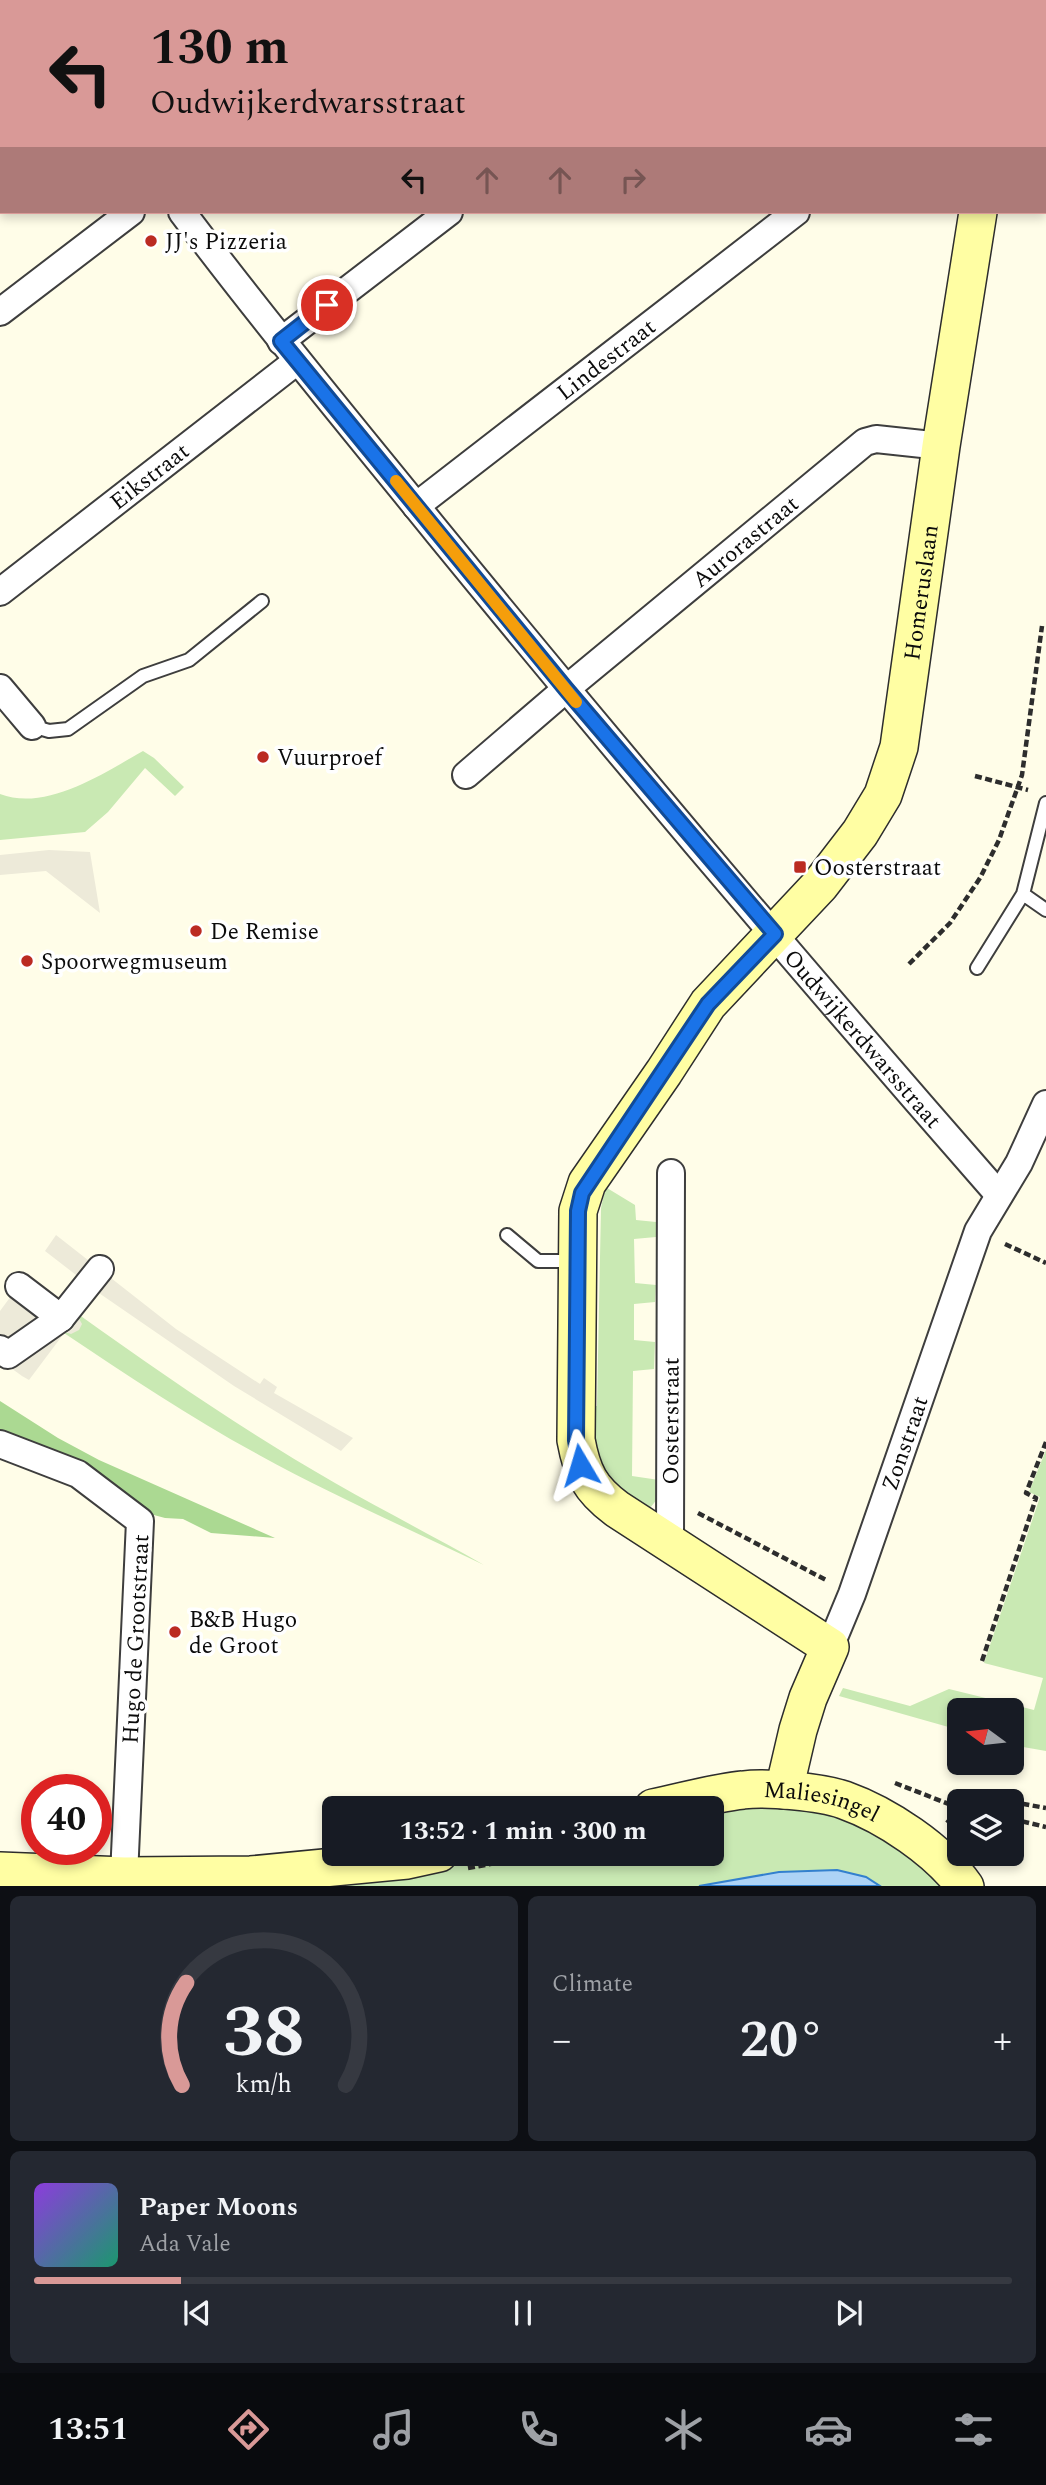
<!DOCTYPE html>
<html lang="en">
<head>
<meta charset="utf-8">
<style>
  :root { --surface:#171b24; --page:#242831; --text:#f1f3f6; --muted:#9ea1a6; --line:#363941; --accent:#d99997 }
  body { margin:0; font-family:Spectral,serif; background:var(--page); color:var(--text); height:100vh; display:flex; flex-direction:column; font-size:26px; white-space:nowrap }
  * { box-sizing:border-box; margin:0 }
  p { font-size:23px; color:var(--muted) }
  .icon { flex:none; width:38px; height:38px; fill:none; stroke:currentColor; stroke-width:2; stroke-linecap:round; stroke-linejoin:round }
  .map { position:relative; height:1886px; overflow:hidden }
  .side { display:flex; flex-direction:column; gap:10px; padding:10px; background:#0d0f14; flex:1 }
  .side>* { flex:none }
  .top-card { position:absolute; left:0px; top:0px; width:1046px; height:214px; box-shadow:0 4px 10px #0003; background:#d99997; color:#111; overflow:hidden }
  .needle { width:46px; rotate:285deg }
  .tools { position:absolute; left:947px; top:1698px; display:grid; gap:14px }
  .tools a { display:grid; place-items:center; width:77px; height:77px; border-radius:10px; background:var(--surface); box-shadow:0 4px 10px #0003; font-size:35px }
  .speed { position:absolute; left:21px; top:1774px; display:flex; gap:14px; font-size:35px; font-weight:700; text-align:center }
  .speed>* { display:grid; place-content:center; width:91px; height:91px; border-radius:50%; background:var(--surface); box-shadow:0 4px 10px #0003; line-height:1 }
  .speed .limit { border:10px solid #d22; background:#fff; color:#111 }
  .pin { position:absolute; display:grid; place-items:center; width:60px; height:60px; color:#fff; margin:-30px; border:4px solid #fff; border-radius:50%; box-shadow:0 2px 7px #0007 }
  .me { position:absolute; width:77px; margin:-38px; rotate:353deg; stroke-linejoin:round; filter:drop-shadow(0 0 5px #0008) }
  .turn { display:flex; align-items:center; gap:24px; height:147px; padding:0 35px; font-size:32px }
  .turn .icon { width:91px; height:91px; stroke-width:2.5 }
  .turn b { display:block; font-size:49px; line-height:60px }
  .lanes { display:flex; align-items:center; height:66px; padding:0 35px; background:#0003; justify-content:center; gap:35px; direction:ltr }
  .lanes .off { opacity:.35 }
  .big { font-size:52px; font-weight:700; line-height:1.1 }
  .side .card { flex:1; display:flex; flex-direction:column; justify-content:center; gap:10px; min-width:0; padding:0 24px; border-radius:10px; background:var(--page) }
  .side .dial { align-items:center; gap:0 }
  .dial svg { height:182px; overflow:visible; fill:none; stroke:var(--line); stroke-width:7; stroke-linecap:round; text-anchor:middle }
  .dial text { fill:var(--text); stroke:none }
  .song { display:flex; align-items:center; gap:21px }
  .cover { width:84px; height:84px; border-radius:10px; background:linear-gradient(135deg,hsl(270 70% 55%),hsl(160 70% 35%)) }
  .played { height:7px; border-radius:4px; background:linear-gradient(90deg,var(--accent) 15%,var(--line) 15%) }
  .keys { display:flex; justify-content:space-around; direction:ltr }
  .heat { display:flex; justify-content:space-between; align-items:center; font-size:38px; direction:ltr }
  .side .tiles { flex:1; display:grid; gap:10px; grid-template-columns:1fr 1fr }
  .card:last-child { grid-column:span 2 }
  .trip { position:absolute; left:322px; top:1796px; width:402px; height:70px; border-radius:10px; background:var(--surface); box-shadow:0 4px 10px #0003; font-weight:700; line-height:70px; text-align:center }
  .tabs { display:flex; height:112px; justify-content:space-around; align-items:center; background:#090b0e; color:var(--muted) }
  .tabs .icon { width:49px; height:49px }
  .tabs .selected { color:var(--accent) }
  .tabs b { font-size:32px; color:var(--text) }
  .map>svg:first-child { display:block }
</style>
</head>
<body>
<div class="map">
<svg width="1046" height="1887" viewBox="0 0 1046 1887">
  <rect width="100%" height="100%" fill="#fffde8"/>
  <!-- green -->
  <path fill="#c9e9b3" d="M143,751L154,758L184,787L175,796L145,768L108,812L85,832L0,840V794C46,812 104,773 143,751Z
    M607,1188L635,1205L636,1220L656,1222V1237L634,1239L635,1283L656,1285L655,1302L634,1304V1340L655,1342L654,1369L633,1371L632,1476L659,1480L662,1493L646,1513L609,1480L595,1454L590,1406H597L601,1208L604,1194Z
    M78,1314C162,1374 246,1432 335,1483C384,1511 435,1537 484,1565C409,1529 332,1495 259,1455C191,1418 128,1376 64,1333L65,1331L68,1333Z
    M1046,1450V1751L1012,1745V1710H959V1730L839,1696L843,1688L910,1706L949,1689L1034,1710L1043,1678L984,1663L1040,1497L1029,1492Z
    M743,1803L835,1814L898,1846L945,1886H880L866,1877L779,1872L699,1887H304L418,1871L499,1853H712V1808Z"/>
  <!-- forest -->
  <path fill="#abd992" d="M0,1401L58,1438L99,1460L275,1538L211,1533L183,1519L165,1518L139,1511L0,1432Z"/>
  <!-- plaza -->
  <path fill="#edead9" d="M49,850L90,852L100,913L46,871L0,875V855Z
    M56,1235L176,1329L260,1384L264,1378L277,1387L274,1393L353,1438L341,1451L234,1386L96,1291L89,1304L77,1315L82,1324L79,1330L71,1334L65,1332L29,1380L22,1376L0,1360V1311L14,1292L59,1307L80,1278L45,1251Z"/>
  <!-- water -->
  <path fill="#add3f6" stroke="#3380ce" stroke-width="2" d="M837,1870L866,1877L880,1886H699L779,1872Z"/>
  <g fill="none" stroke-linecap="round" stroke-linejoin="round">
    <!-- lane casing -->
    <g stroke="#3e3e3e" stroke-width="16">
      <path id="lane" d="M32,726L49,731L68,729L143,676L189,660L262,601
        M1023,894L1046,910
        M977,968L1023,894L1046,803
        M507,1235L538,1261H574"/>
    </g>
    <!-- street casing -->
    <g stroke="#3e3e3e" stroke-width="30">
      <g id="street">
        <path d="M11,0L13,2"/>
        <path d="M808,0L810,2"/>
        <path d="M112,2L114,0"/>
        <path d="M398,2L400,0"/>
        <path d="M719,2L721,0"/>
        <path id="s1" d="M182,212C264,321 352,427 438,533C621,757 808,977 999,1195"/>
        <path d="M0,312L131,212"/>
        <path d="M281,341L449,212"/>
        <path id="s2" d="M416,506L796,212"/>
        <path id="s3" d="M0,592L297,361"/>
        <path d="M0,688L32,726"/>
        <path id="s4" d="M466,775L566,689L865,442L876,439L941,446"/>
        <path d="M19,1286L61,1318"/>
        <path d="M0,1349L8,1355L61,1318L100,1269"/>
        <path d="M0,1444L78,1474L140,1521L124,1876"/>
        <path id="s5" d="M670,1543L671,1173"/>
        <path id="s6" d="M830,1647L852,1594L978,1231L1019,1163L1046,1104"/>
      </g>
    </g>
    <!-- secondary casing -->
    <g stroke="#2d2d2d" stroke-width="40">
      <g id="secondary">
        <path d="M1045,70L1046,69"/>
        <path id="s7" d="M784,1790L798,1730L808,1698L830,1647L617,1509C590,1489 582,1473 576,1440L578,1211L587,1183L664,1072L708,1004L820,885L860,833L883,795L899,747L941,446L978,212"/>
        <path id="s8" d="M653,1808C683,1802 713,1793 743,1790C767,1787 821,1792 844,1800C886,1815 939,1850 965,1887"/>
        <path d="M0,1871L124,1876L251,1875L407,1860L439,1853"/>
      </g>
    </g>
    <!-- path -->
    <path stroke="#2d2d2d" stroke-width="4.5" stroke-dasharray="7 3.5" stroke-linecap="butt" d="M975,776L1028,790
      M909,964L950,923L980,878L999,840L1022,775L1042,626
      M1005,1244L1046,1263
      M698,1513L826,1580
      M982,1661L1036,1498L1026,1493L1046,1442
      M895,1783L959,1808
      M970,1801L978,1798L1004,1801
      M1012,1802L1046,1808
      M1012,1819L1046,1827
      M947,1823L959,1808
      M468,1868L553,1853"/>
    <!-- lane -->
    <use href="#lane" stroke="#fff" stroke-width="12"/>
    <!-- street -->
    <use href="#street" stroke="#fff" stroke-width="26"/>
    <!-- secondary -->
    <use href="#secondary" stroke="#fffea3" stroke-width="37"/>
  </g>
  <g fill="none" stroke-linecap="round" stroke-linejoin="round">
    <!-- route casing -->
    <g stroke="#114b97" stroke-width="18">
      <path id="route" d="M327,305L281,341L566,689L775,934L708,1004L582,1193L578,1211L576,1440L580,1465"/>
    </g>
    <!-- route -->
    <use href="#route" stroke="#1a73e8" stroke-width="12"/>
    <!-- slow -->
    <path stroke="#f59e0b" stroke-width="12" d="M396,481L576,702"/>
  </g>
  <!-- markers -->
  <g fill="#bb2b22" stroke="#fff" stroke-width="2.5">
    <circle cx="151" cy="241" r="7"/>
    <circle cx="263" cy="757" r="7"/>
    <rect x="793" y="860" width="14" height="14" rx="3.5"/>
    <circle cx="196" cy="931" r="7"/>
    <circle cx="27" cy="961" r="7"/>
    <circle cx="175" cy="1632" r="7"/>
  </g>
  <g text-anchor="middle" stroke-width="7" stroke-linejoin="round" paint-order="stroke">
    <!-- poi labels -->
    <g font-size="23" fill="#0b0b0b" stroke="#fff" text-anchor="start">
      <text x="165" y="249">JJ's Pizzeria</text>
      <text x="277" y="765">Vuurproef</text>
      <text x="814" y="875">Oosterstraat</text>
      <text x="210" y="939">De Remise</text>
      <text x="41" y="969">Spoorwegmuseum</text>
      <text x="189" y="1627">B&amp;B Hugo<tspan x="189" dy="26">de Groot</tspan></text>
    </g>
    <!-- street labels -->
    <g font-size="23" fill="#0b0b0b" stroke="#fff">
      <text dy="8" stroke="none"><textPath href="#s2" startOffset="240">Lindestraat</textPath></text>
      <text dy="8" stroke="none"><textPath href="#s3" startOffset="189">Eikstraat</textPath></text>
      <text dy="8" stroke="none"><textPath href="#s4" startOffset="364">Aurorastraat</textPath></text>
      <text dy="8" stroke="none"><textPath href="#s7" startOffset="1442">Homeruslaan</textPath></text>
      <text dy="8" stroke="none"><textPath href="#s1" startOffset="1071">Oudwijkerdwarsstraat</textPath></text>
      <text dy="8" stroke="none"><textPath href="#s5" startOffset="122">Oosterstraat</textPath></text>
      <text dy="8" stroke="none"><textPath href="#s6" startOffset="217">Zonstraat</textPath></text>
      <text transform="translate(135 1639) rotate(-87)" y="8">Hugo de Grootstraat</text>
      <text dy="8" stroke="none"><textPath href="#s8" startOffset="172">Maliesingel</textPath></text>
    </g>
  </g>
</svg>
<div class="tools">
<a><svg class="needle" viewBox="-14 -14 28 28"><path d="M0-13l5 13h-10z" fill="#e53935"/><path d="M0 13l5-13h-10z" fill="#9ea1a6"/></svg></a>
<a><svg class="icon" aria-label="layers" viewBox="0 0 24 24"><path d="M12 4l9 5-9 5-9-5zM3 14l9 5 9-5"/></svg></a>
</div>
<div class="speed"><div class="limit">40</div></div>
<div class="pin" style="left:327px;top:305px;background:#d93025"><svg class="icon" aria-label="arrive" viewBox="0 0 24 24"><path d="M6 21V4h12l-3 4 3 4H6"/></svg></div>
<svg class="me" style="left:580px;top:1465px" viewBox="-20 -20 40 40"><path d="M0-17L14 15 0 8-14 15z" fill="#1a73e8" stroke="#fff" stroke-width="4"/></svg>
<div class="trip">13:52 · 1 min · 300 m</div>
<div class="top-card">
<div class="turn"><svg class="icon" aria-label="left" viewBox="0 0 24 24"><path d="M17 20v-9H6M10 6l-5 5 5 5"/></svg><div><b>130 m</b>Oudwijkerdwarsstraat</div></div>
<div class="lanes"><svg class="icon" aria-label="left" viewBox="0 0 24 24"><path d="M17 20v-9H6M10 6l-5 5 5 5"/></svg><svg class="icon off" aria-label="ahead" viewBox="0 0 24 24"><path d="M12 20V5M6 11l6-6 6 6"/></svg><svg class="icon off" aria-label="ahead" viewBox="0 0 24 24"><path d="M12 20V5M6 11l6-6 6 6"/></svg><svg class="icon off" aria-label="right" viewBox="0 0 24 24"><path d="M7 20v-9h11M14 6l5 5-5 5"/></svg></div>
</div>
</div>
<section class="side">
<div class="tiles">
<div class="card dial"><svg viewBox="0 0 100 80">
<path d="M14 69A42 42 0 1 1 86 69"/>
<path d="M14 69A42 42 0 0 1 16 24" stroke="#d99997"/>
<text x="50" y="56" font-size="32" font-weight="700">38</text>
<text x="50" y="72" font-size="11">km/h</text>
</svg></div>
<div class="card"><p>Climate</p>
<div class="heat"><a>−</a><b class="big">20°</b><a>+</a></div>
</div>
<div class="card">
<div class="song"><i class="cover"></i><div><b>Paper Moons</b><p>Ada Vale</p></div></div>
<div class="played"></div>
<div class="keys"><svg class="icon" aria-label="previous" viewBox="0 0 24 24"><path d="M18 5L8 12l10 7zM5 5v14"/></svg><svg class="icon" aria-label="pause" viewBox="0 0 24 24"><path d="M8 5v14M16 5v14"/></svg><svg class="icon" aria-label="next" viewBox="0 0 24 24"><path d="M6 5l10 7-10 7zM19 5v14"/></svg></div>
</div>
</div>
</section>
<nav class="tabs">
<b>13:51</b>
<svg class="icon selected" aria-label="directions" viewBox="0 0 24 24"><path d="M12 3l9 9-9 9-9-9zM9 14v-3h6M13 9l2 2-2 2"/></svg>
<svg class="icon" aria-label="music" viewBox="0 0 24 24"><path d="M9 18V5l10-2v13"/><circle cx="6" cy="18" r="3"/><circle cx="16" cy="16" r="3"/></svg>
<svg class="icon" aria-label="phone" viewBox="0 0 24 24"><path d="M5 4h4l2 5-3 2q2 4 5 5l2-3 5 2v4C11 20 4 13 5 4z"/></svg>
<svg class="icon" aria-label="climate" viewBox="0 0 24 24"><path d="M12 3v18M4 7l16 10M4 17L20 7"/></svg>
<svg class="icon" aria-label="car" viewBox="0 0 24 24"><path d="M5 17H2v-5l4-1 3-4h7l3 4 3 1v5h-3M9 17h6M6 11h13"/><circle cx="7" cy="17" r="2"/><circle cx="17" cy="17" r="2"/></svg>
<svg class="icon" aria-label="filters" viewBox="0 0 24 24"><path d="M4 7h16M4 17h16"/><circle cx="9" cy="7" r="2"/><circle cx="15" cy="17" r="2"/></svg>
</nav>
</body>
</html>
